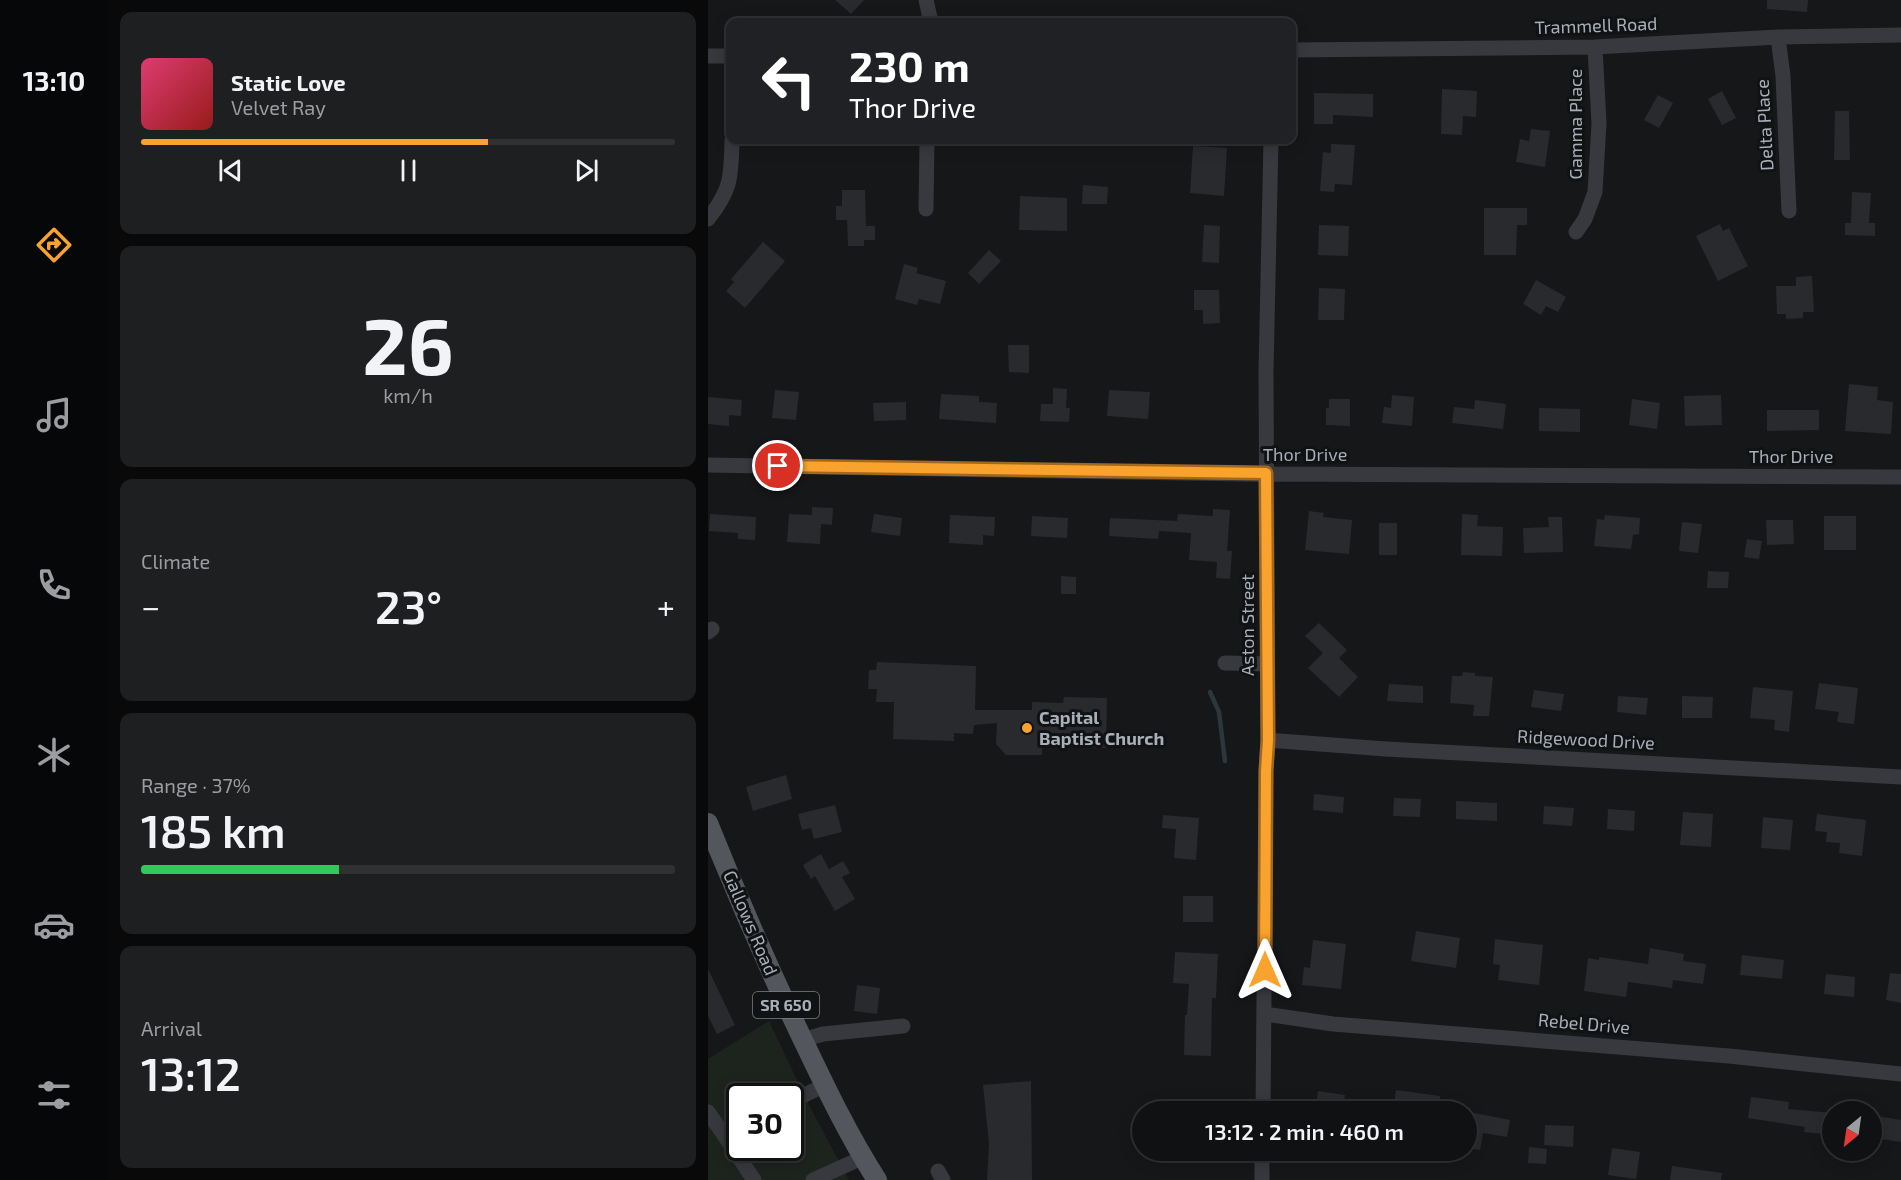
<!DOCTYPE html>
<html lang="en">
<head>
<meta charset="utf-8">
<style>
  :root { --surface:#101113; --page:#1e1f21; --text:#f1f3f6; --muted:#9c9da0; --line:#303133; --accent:#f9a22e }
  body { margin:0; font-family:"Exo 2",sans-serif; background:var(--page); color:var(--text); height:100vh; display:flex; flex-direction:column; font-size:22px; white-space:nowrap }
  * { box-sizing:border-box; margin:0 }
  p { font-size:20px; color:var(--muted) }
  .icon { flex:none; width:33px; height:33px; fill:none; stroke:currentColor; stroke-width:2; stroke-linecap:round; stroke-linejoin:round }
  .map { position:relative; flex:1; overflow:hidden }
  .side { display:flex; flex-direction:column; gap:12px; padding:12px; background:#09090a; width:600px }
  .side>* { flex:none }
  .top-card { position:absolute; left:18px; top:18px; width:570px; height:126px; border-radius:12px; box-shadow:0 3px 15px #0003,0 0 0 2px var(--line); background:#202124; color:#fff; overflow:hidden }
  .needle { width:39px; rotate:209deg }
  .tools { position:absolute; left:1114px; top:1101px; display:grid; gap:12px }
  .tools a { display:grid; place-items:center; width:60px; height:60px; border-radius:50%; background:var(--surface); box-shadow:0 3px 15px #0003,0 0 0 2px var(--line); font-size:30px }
  .speed { position:absolute; left:18px; top:1083px; display:flex; gap:12px; font-size:30px; font-weight:700; text-align:center }
  .speed>* { display:grid; place-content:center; width:78px; height:78px; border-radius:50%; background:var(--surface); box-shadow:0 3px 15px #0003,0 0 0 2px var(--line); line-height:1 }
  .speed .limit { border:3px solid #111; border-radius:9px; background:#fff; color:#111 }
  .pin { position:absolute; display:grid; place-items:center; width:51px; height:51px; color:#fff; margin:-26px; border:3px solid #fff; border-radius:50%; box-shadow:0 2px 6px #0007 }
  .me { position:absolute; width:66px; margin:-33px; rotate:0deg; stroke-linejoin:round; filter:drop-shadow(0 0 4px #0008) }
  .turn { display:flex; align-items:center; gap:21px; height:126px; padding:0 24px; font-size:27px }
  .turn .icon { width:78px; height:78px; stroke-width:2.5 }
  .turn b { display:block; font-size:42px; line-height:51px }
  .big { font-size:45px; font-weight:600; line-height:1.1 }
  .side .widget { flex:1; display:flex; flex-direction:column; justify-content:center; gap:9px; min-width:0; padding:0 21px; border-radius:12px; background:var(--page) }
  .side .dial { align-items:center; gap:0 }
  .dial b { font-size:78px; line-height:1 }
  .song { display:flex; align-items:center; gap:18px }
  .cover { width:72px; height:72px; border-radius:9px; background:linear-gradient(135deg,hsl(340 70% 55%),hsl(0 70% 35%)) }
  .played { height:6px; border-radius:3px; background:linear-gradient(90deg,var(--accent) 65%,var(--line) 65%) }
  .keys { display:flex; justify-content:space-around; direction:ltr }
  .heat { display:flex; justify-content:space-between; align-items:center; font-size:33px; direction:ltr }
  .charge { height:9px; border-radius:4px; background:linear-gradient(90deg,#34c759 37%,var(--line) 0) }
  .trip { position:absolute; left:424px; top:1101px; width:345px; height:60px; border-radius:30px; background:var(--surface); box-shadow:0 3px 15px #0003,0 0 0 2px var(--line); font-weight:600; line-height:60px; text-align:center }
  main { display:flex; flex:1; min-height:0 }
  .tabs { display:flex; flex-direction:column; width:108px; justify-content:space-around; align-items:center; background:#060708; color:var(--muted) }
  .tabs .icon { width:42px; height:42px }
  .tabs .active { color:var(--accent) }
  .tabs b { font-size:27px; color:var(--text) }
  .map>svg:first-child { display:block }
</style>
</head>
<body>
<main>
<nav class="tabs">
<b>13:10</b>
<svg class="icon active" aria-label="directions" viewBox="0 0 24 24"><path d="M12 3l9 9-9 9-9-9zM9 14v-3h6M13 9l2 2-2 2"/></svg>
<svg class="icon" aria-label="music" viewBox="0 0 24 24"><path d="M9 18V5l10-2v13"/><circle cx="6" cy="18" r="3"/><circle cx="16" cy="16" r="3"/></svg>
<svg class="icon" aria-label="phone" viewBox="0 0 24 24"><path d="M5 4h4l2 5-3 2q2 4 5 5l2-3 5 2v4C11 20 4 13 5 4z"/></svg>
<svg class="icon" aria-label="climate" viewBox="0 0 24 24"><path d="M12 3v18M4 7l16 10M4 17L20 7"/></svg>
<svg class="icon" aria-label="car" viewBox="0 0 24 24"><path d="M5 17H2v-5l4-1 3-4h7l3 4 3 1v5h-3M9 17h6M6 11h13"/><circle cx="7" cy="17" r="2"/><circle cx="17" cy="17" r="2"/></svg>
<svg class="icon" aria-label="filters" viewBox="0 0 24 24"><path d="M4 7h16M4 17h16"/><circle cx="9" cy="7" r="2"/><circle cx="15" cy="17" r="2"/></svg>
</nav>
<section class="side">
<div class="widget">
<div class="song"><i class="cover"></i><div><b>Static Love</b><p>Velvet Ray</p></div></div>
<div class="played"></div>
<div class="keys"><svg class="icon" aria-label="previous" viewBox="0 0 24 24"><path d="M18 5L8 12l10 7zM5 5v14"/></svg><svg class="icon" aria-label="pause" viewBox="0 0 24 24"><path d="M8 5v14M16 5v14"/></svg><svg class="icon" aria-label="next" viewBox="0 0 24 24"><path d="M6 5l10 7-10 7zM19 5v14"/></svg></div>
</div>
<div class="widget dial"><b>26</b><p>km/h</p></div>
<div class="widget"><p>Climate</p>
<div class="heat"><a>−</a><b class="big">23°</b><a>+</a></div>
</div>
<div class="widget"><p>Range · 37%</p><b class="big">185 km</b><div class="charge"></div></div>
<div class="widget"><p>Arrival</p><b class="big">13:12</b></div>
</section>
<div class="map">
<svg width="1193" height="1180" viewBox="0 0 1193 1180">
  <rect width="100%" height="100%" fill="#161719"/>
  <!-- green -->
  <path fill="#1c241d" fill-rule="evenodd" d="M61,1021L100,1103L141,1180H0V1059ZM32,1096H82V1148H32Z"/>
  <g fill="none" stroke-linecap="round" stroke-linejoin="round">
    <!-- stream -->
    <path stroke="#2c373d" stroke-width="4.5" d="M502,692L511,712L517,761"/>
  </g>
  <!-- building -->
  <path fill="#292a2d" d="M127,0H156L143,14Z
    M1059,0H1100L1099,12L1059,9Z
    M734,89L769,91L768,117L755,116L754,135L733,134Z
    M1014,91L1028,118L1014,125L1000,99Z
    M606,93L665,94V117L625,115V124H606Z
    M950,95L965,103L951,128L936,120Z
    M1127,111H1141L1142,160H1126Z
    M823,129L842,131L837,167L808,162L812,139L821,141Z
    M623,144L647,145L644,185L627,184L626,192L612,191L615,152L623,153Z
    M485,146L519,148L516,196L482,193Z
    M375,185L400,187L399,204H374Z
    M134,190H157L158,226H167V240H156V246H140L139,220H128V206H134Z
    M1144,192L1163,193L1161,223H1167V236L1137,235V223H1143Z
    M312,196L359,198V231L311,230Z
    M776,208H819V225H809L808,255H776Z
    M1012,224L1015,231L1021,228L1040,266L1010,281L988,236Z
    M496,225L512,226L511,263L494,262Z
    M611,225L641,226L640,256L610,255Z
    M55,242L77,261L37,308L18,291L26,282L23,279Z
    M281,250L293,261L271,284L260,273Z
    M196,264L210,268L208,273L238,281L232,304L211,299L209,305L187,299Z
    M1104,276L1106,312H1095V318L1078,319V314H1069L1068,286H1088V277Z
    M828,280L858,297L850,312L838,306L833,315L815,304Z
    M611,288L637,289L636,320H610Z
    M486,290H511L512,323L495,324V310H486Z
    M300,345H321V373L301,372Z
    M1141,384L1170,387L1169,400L1185,402L1183,434L1137,431Z
    M345,388L359,389L358,408H362L361,422L332,421L333,404H345Z
    M67,390L91,392L88,420L64,418Z
    M401,390L442,392L440,419L399,416Z
    M233,394L271,396V402L289,403L288,423L231,419Z
    M684,395L706,397L704,426L674,423L676,407L683,408Z
    M1013,395L1014,425L977,426L976,396Z
    M0,397L34,400L33,416L21,415V426L0,424Z
    M621,399H642V426L618,425V408H621Z
    M924,399L952,403L949,429L921,425Z
    M767,400L798,404L795,429L744,423L746,407L766,409Z
    M198,402V420L166,421L165,403Z
    M831,408L872,409V432L831,431Z
    M1059,410H1111V430L1059,431Z
    M104,507L125,508L124,525L113,524L112,544L79,542L81,514L104,515Z
    M505,509L522,510L519,551H524L522,579L508,578L509,562L481,560L483,533L451,531L450,539L401,536L402,518L469,521L470,514L505,516Z
    M601,511L616,513L615,517L644,520L641,554L597,550Z
    M2,514L48,517L47,540L30,539V533L1,531Z
    M166,514L194,518L192,536L163,532Z
    M754,514L770,515L769,526L795,527L794,556L753,555Z
    M242,515L287,517L286,536L275,535V545L241,543Z
    M897,515L932,518L931,534L925,535L923,549L886,546L889,519L896,520Z
    M324,516L360,518L359,538L323,536Z
    M1116,516H1148V550H1116Z
    M840,517H854L855,552L816,553L815,528L841,527Z
    M1058,520H1085L1086,544L1059,545Z
    M974,522L994,524L990,553L971,551Z
    M671,523H689V555H671Z
    M1039,539L1054,541L1051,559L1036,557Z
    M1000,571L1021,572L1020,588H999Z
    M353,576L368,577V594H353Z
    M611,623L639,650L631,658L650,677L631,697L600,668L615,653L597,636Z
    M169,662L268,666L267,710H324V702L355,703L356,697L399,698L398,748L334,746V755H298L288,744L289,723L266,725L265,734L246,733V741L185,739L186,702H168L169,689H160L161,670H168Z
    M755,672L767,673V676L785,677L781,716H765L766,705L742,703L744,676H754Z
    M1111,683L1150,688L1146,724L1129,722L1131,712L1107,709Z
    M681,684L715,686V703L679,701Z
    M1045,687L1085,691L1081,732L1066,730L1067,720L1042,718Z
    M826,690L856,694L853,711L823,707Z
    M910,696L940,698L938,715L909,712Z
    M974,696L1005,697L1004,718H974Z
    M78,775L84,799L45,811L38,787Z
    M606,794L636,797L635,813L605,810Z
    M686,798L713,799L712,817L685,816Z
    M748,801L789,803V821L748,819Z
    M127,805L134,832L106,839L103,828L94,830L90,814Z
    M836,806L866,808L864,826L835,824Z
    M900,809L927,811L926,831L899,829Z
    M975,812L1005,814L1003,847L972,845Z
    M1109,814L1158,820L1154,856L1131,853L1132,843L1118,842L1119,832L1107,831Z
    M455,815L491,818L488,860L466,858L468,829L454,828Z
    M1055,817L1085,820L1082,850L1053,848Z
    M113,854L121,869L135,861L142,873L134,877L147,899L127,911L107,876L103,879L95,865Z
    M475,896H505V922H475Z
    M708,931L752,938L748,968L703,961Z
    M787,939L835,945L831,985L790,980L792,965L785,964Z
    M605,940L638,944L633,989L594,985L596,967L602,968Z
    M942,948L976,954L975,961L998,964L995,984L965,980L964,988L920,982L918,997L876,991L880,958L891,960V957L940,964Z
    M467,952L510,954L508,998H504L503,1056L476,1055L477,1015H479L481,984L465,983Z
    M1034,955L1076,960L1074,979L1032,975Z
    M0,969L27,1025L9,1034L0,1016Z
    M1182,973L1193,974V1003L1178,1000Z
    M1118,974L1147,977L1146,997L1116,994Z
    M149,985L172,988L169,1014L146,1011Z
    M323,1081L324,1180H279L281,1144L275,1085Z
    M688,1090L732,1096L730,1112H685Z
    M610,1091L637,1095L635,1112H607Z
    M1043,1097L1081,1102L1080,1109L1125,1113V1135L1096,1132L1097,1127L1040,1118Z
    M766,1113L802,1120L799,1137L775,1133L772,1150L759,1148V1131L763,1132Z
    M1169,1116L1193,1120V1142L1166,1138Z
    M837,1125L866,1126L865,1147L836,1145Z
    M821,1147L839,1149L838,1164L820,1163Z
    M904,1148L932,1152L928,1179L900,1175Z
    M964,1166L1014,1173L1013,1180H962Z"/>
  <g fill="none" stroke-linecap="round" stroke-linejoin="round">
    <!-- minor -->
    <path stroke="#37393e" stroke-width="15" d="M218,0L223,22
      M1070,37L1075,76L1081,211
      M584,50L887,47L1070,37L1193,35
      M0,56H22
      M218,209L219,140
      M0,219C24,189 23,176 24,140
      M868,232L877,219L887,192L891,123L887,47
      M0,465L536,474L1193,477
      M0,632L4,629
      M517,663L559,664
      M560,740L678,749L1193,777
      M557,1014L625,1024L1021,1056L1193,1074
      M95,1040L115,1034L195,1026
      M82,1102L117,1085
      M0,1112L16,1135
      M555,1112L558,770L560,740L558,372L563,140
      M32,1128L16,1135L46,1180
      M230,1171L235,1180
      M105,1180L156,1157
      M554,1180V1150"/>
    <!-- major -->
    <path stroke="#53565d" stroke-width="20" d="M0,823C29,896 60,967 94,1038C117,1086 140,1135 169,1180"/>
  </g>
  <g fill="none" stroke-linecap="round" stroke-linejoin="round">
    <!-- route casing -->
    <g stroke="#a2691e" stroke-width="15">
      <path id="route" d="M70,466L558,473L560,740L558,771L557,970"/>
    </g>
    <!-- route -->
    <use href="#route" stroke="#f9a22e" stroke-width="10"/>
  </g>
  <!-- markers -->
  <circle fill="#f9a22e" stroke="#111214" stroke-width="2" cx="319" cy="728" r="6"/>
  <g text-anchor="middle" stroke-width="6" stroke-linejoin="round" paint-order="stroke">
    <!-- shield labels -->
    <rect fill="#111214" stroke="#7b8088" stroke-width="1.5" x="45" y="992" width="66" height="26" rx="4.5"/>
    <g font-size="16" font-weight="bold" fill="#a8afb9">
      <text x="78" y="1011">SR 650</text>
    </g>
    <!-- street labels -->
    <g font-size="18" fill="#a8afb9" stroke="#111214">
      <text transform="translate(888 26) rotate(-2)" y="6">Trammell Road</text>
      <text transform="translate(868 124) rotate(-90)" y="6">Gamma Place</text>
      <text transform="translate(1057 125) rotate(-93)" y="6">Delta Place</text>
      <text x="597" y="461">Thor Drive</text>
      <text x="1083" y="463">Thor Drive</text>
      <text transform="translate(540 625) rotate(-90)" y="6">Aston Street</text>
      <text transform="translate(878 740) rotate(3)" y="6">Ridgewood Drive</text>
      <text transform="translate(42 923) rotate(67)" y="6">Gallows Road</text>
      <text transform="translate(876 1024) rotate(5)" y="6">Rebel Drive</text>
    </g>
    <!-- poi labels -->
    <g font-size="18" font-weight="bold" fill="#a8afb9" stroke="#111214" text-anchor="start">
      <text x="331" y="724">Capital<tspan x="331" dy="21">Baptist Church</tspan></text>
    </g>
  </g>
</svg>
<div class="tools">
<a><svg class="needle" viewBox="-14 -14 28 28"><path d="M0-13l5 13h-10z" fill="#e53935"/><path d="M0 13l5-13h-10z" fill="#9c9da0"/></svg></a>
</div>
<div class="speed"><div class="limit">30</div></div>
<div class="pin" style="left:70px;top:466px;background:#d93025"><svg class="icon" aria-label="arrive" viewBox="0 0 24 24"><path d="M6 21V4h12l-3 4 3 4H6"/></svg></div>
<svg class="me" style="left:557px;top:970px" viewBox="-20 -20 40 40"><path d="M0-17L14 15 0 8-14 15z" fill="#f9a22e" stroke="#fff" stroke-width="4"/></svg>
<div class="trip">13:12 · 2 min · 460 m</div>
<div class="top-card">
<div class="turn"><svg class="icon" aria-label="left" viewBox="0 0 24 24"><path d="M17 20v-9H6M10 6l-5 5 5 5"/></svg><div><b>230 m</b>Thor Drive</div></div>
</div>
</div>
</main>
</body>
</html>
